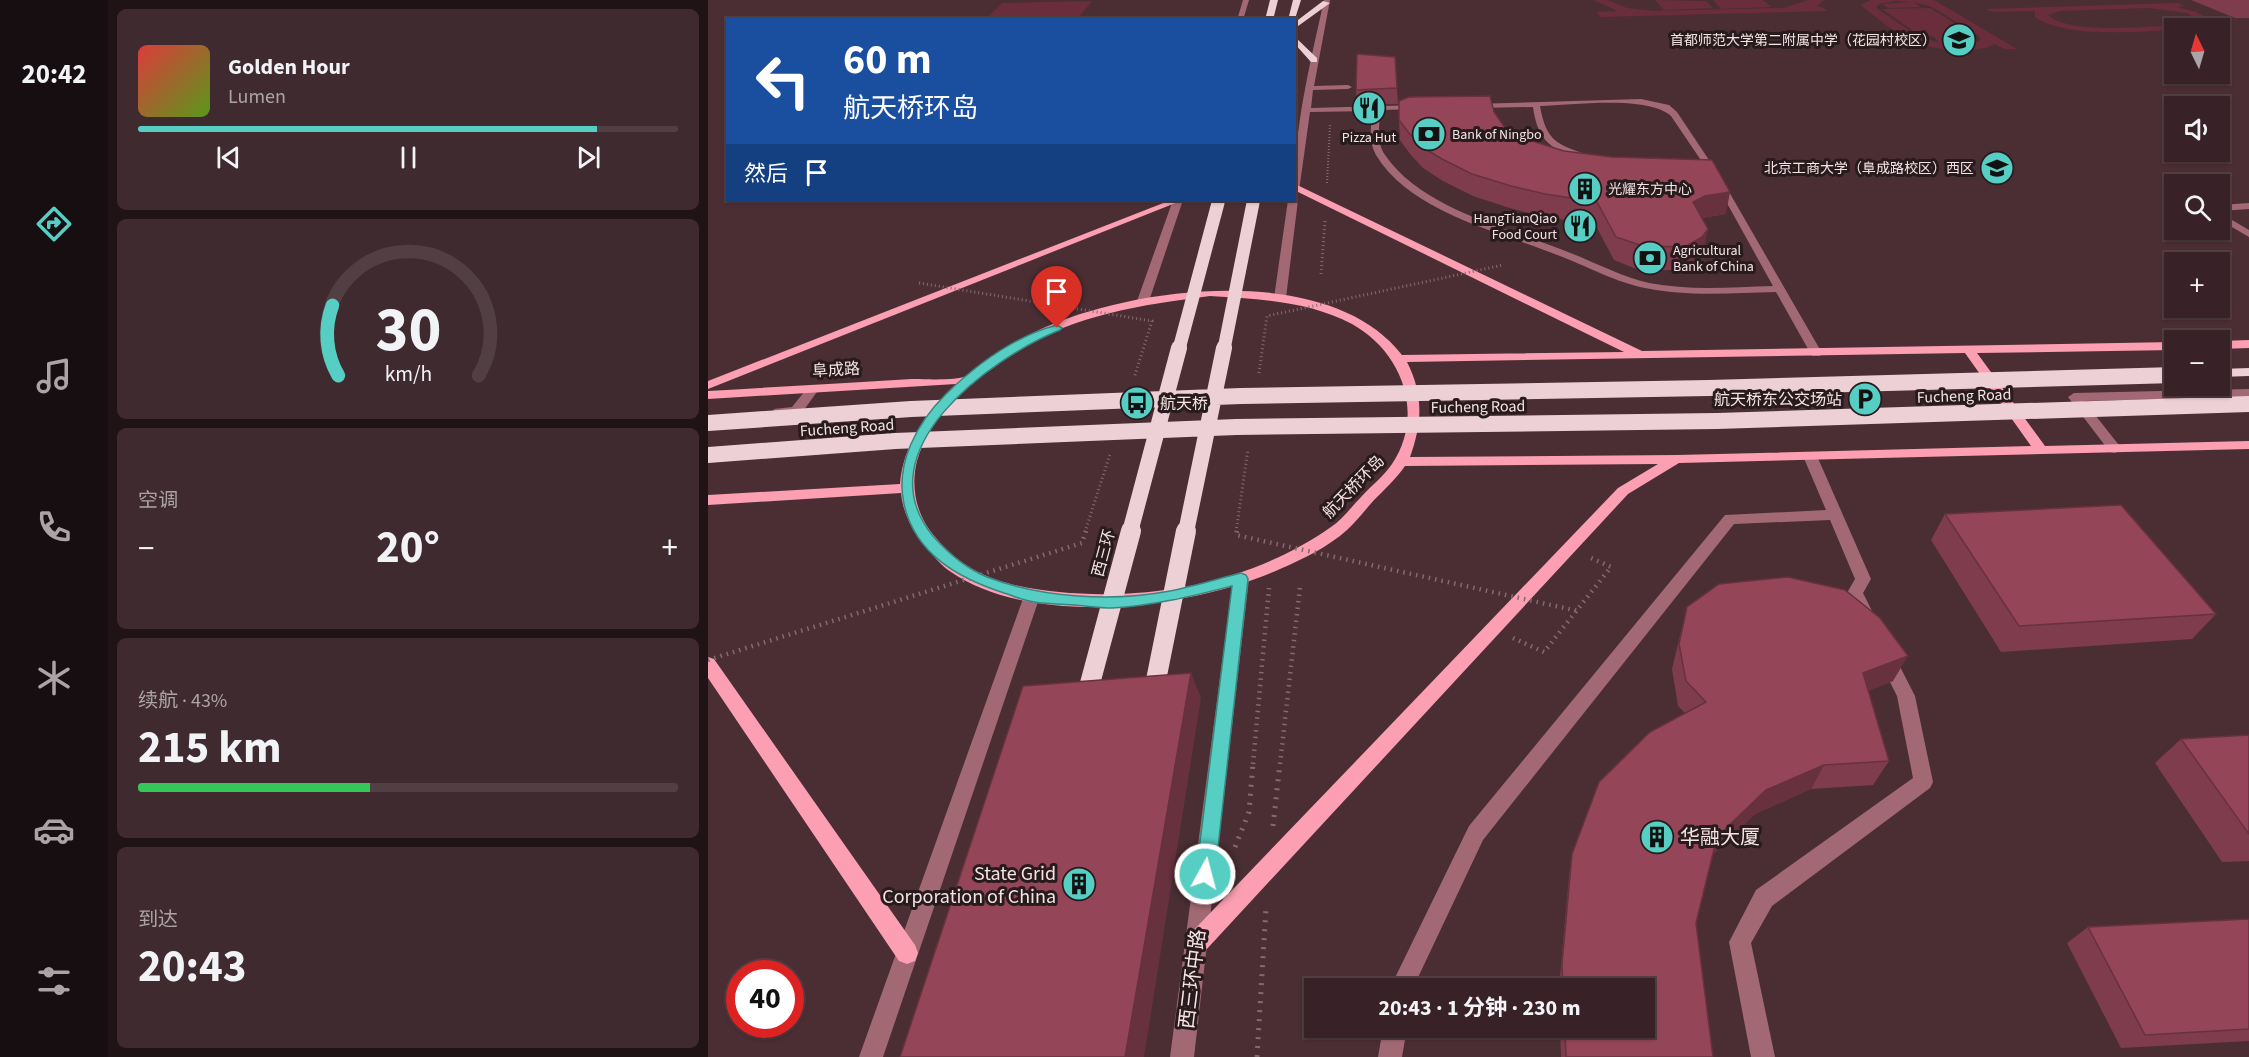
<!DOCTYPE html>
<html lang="zh">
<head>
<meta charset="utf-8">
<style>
  :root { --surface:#382227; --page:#3f2a2f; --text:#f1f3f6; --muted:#aba4a7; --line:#523f44; --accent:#56cec3 }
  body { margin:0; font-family:"Source Sans 3","Noto Sans SC",sans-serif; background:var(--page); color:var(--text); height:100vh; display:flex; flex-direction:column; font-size:22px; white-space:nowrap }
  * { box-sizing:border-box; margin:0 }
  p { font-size:20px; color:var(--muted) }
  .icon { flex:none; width:33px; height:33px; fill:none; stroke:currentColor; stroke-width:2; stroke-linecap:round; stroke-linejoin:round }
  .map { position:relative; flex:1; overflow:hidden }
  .sheet { display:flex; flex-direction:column; gap:9px; padding:9px; background:#1f1315; width:600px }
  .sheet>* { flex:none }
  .banner { position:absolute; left:18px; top:18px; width:570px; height:183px; border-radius:0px; box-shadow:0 2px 4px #0004,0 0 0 2px var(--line); background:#1a4fa0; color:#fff; overflow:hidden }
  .needle { width:39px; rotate:355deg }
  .fabs { position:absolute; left:1456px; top:18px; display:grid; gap:12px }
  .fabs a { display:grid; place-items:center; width:66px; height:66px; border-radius:0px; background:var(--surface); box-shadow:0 2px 4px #0004,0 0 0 2px var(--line); font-size:30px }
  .speed { position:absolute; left:18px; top:960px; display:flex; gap:12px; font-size:30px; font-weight:700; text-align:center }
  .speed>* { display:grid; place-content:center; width:78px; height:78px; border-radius:50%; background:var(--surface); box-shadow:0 2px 4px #0004,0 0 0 2px var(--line); line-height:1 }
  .speed .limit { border:9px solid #d22; background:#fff; color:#111 }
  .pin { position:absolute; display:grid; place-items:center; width:51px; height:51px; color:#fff; margin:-62px -26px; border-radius:50% 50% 50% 0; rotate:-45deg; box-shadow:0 0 6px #0007 }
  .pin .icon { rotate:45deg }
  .me { position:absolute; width:66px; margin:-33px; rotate:7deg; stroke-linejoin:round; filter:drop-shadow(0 0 4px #0008) }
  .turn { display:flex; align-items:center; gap:21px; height:126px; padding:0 18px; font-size:27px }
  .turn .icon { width:78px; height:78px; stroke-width:2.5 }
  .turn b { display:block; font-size:42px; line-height:51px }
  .then { display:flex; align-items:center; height:57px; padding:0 18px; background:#0003; gap:12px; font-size:22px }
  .big { font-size:45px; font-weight:700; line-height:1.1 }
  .sheet .widget { flex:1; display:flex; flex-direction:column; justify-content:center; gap:9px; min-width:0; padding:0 21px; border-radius:9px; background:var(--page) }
  .sheet .dial { align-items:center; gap:0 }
  .dial svg { height:156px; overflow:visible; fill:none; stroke:var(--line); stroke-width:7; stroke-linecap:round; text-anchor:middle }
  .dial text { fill:var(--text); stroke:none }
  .song { display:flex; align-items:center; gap:18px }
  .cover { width:72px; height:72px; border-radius:9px; background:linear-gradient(135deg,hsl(0 70% 55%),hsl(90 70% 35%)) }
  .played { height:6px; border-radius:3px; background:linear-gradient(90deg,var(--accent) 85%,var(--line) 85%) }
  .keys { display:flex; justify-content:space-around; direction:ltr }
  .heat { display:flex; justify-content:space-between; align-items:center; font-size:33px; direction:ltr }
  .charge { height:9px; border-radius:4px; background:linear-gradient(90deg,#34c759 43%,var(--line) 0) }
  .trip { position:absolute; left:596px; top:978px; width:351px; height:60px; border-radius:0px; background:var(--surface); box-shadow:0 2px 4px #0004,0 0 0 2px var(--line); font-weight:700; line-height:60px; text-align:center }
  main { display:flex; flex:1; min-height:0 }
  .tabs { display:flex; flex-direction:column; width:108px; justify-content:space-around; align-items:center; background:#160e10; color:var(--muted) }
  .tabs .icon { width:42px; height:42px }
  .tabs .on { color:var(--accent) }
  .tabs b { font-size:27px; color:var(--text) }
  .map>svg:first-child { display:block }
</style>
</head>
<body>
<main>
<nav class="tabs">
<b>20:42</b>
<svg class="icon on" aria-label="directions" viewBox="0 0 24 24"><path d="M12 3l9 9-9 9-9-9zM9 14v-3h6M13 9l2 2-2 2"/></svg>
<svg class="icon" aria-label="music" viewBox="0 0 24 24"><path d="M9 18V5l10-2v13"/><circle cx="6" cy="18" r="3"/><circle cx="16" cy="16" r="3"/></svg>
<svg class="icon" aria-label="phone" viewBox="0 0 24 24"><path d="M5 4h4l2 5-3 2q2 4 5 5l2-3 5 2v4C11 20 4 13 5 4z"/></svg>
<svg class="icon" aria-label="climate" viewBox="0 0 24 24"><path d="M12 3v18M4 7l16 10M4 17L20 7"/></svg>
<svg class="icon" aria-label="car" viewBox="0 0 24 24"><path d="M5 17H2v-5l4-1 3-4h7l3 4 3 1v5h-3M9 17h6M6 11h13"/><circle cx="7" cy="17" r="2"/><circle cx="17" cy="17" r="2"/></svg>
<svg class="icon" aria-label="filters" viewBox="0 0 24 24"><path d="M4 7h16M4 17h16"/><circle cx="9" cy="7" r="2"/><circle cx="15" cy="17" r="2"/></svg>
</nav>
<section class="sheet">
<div class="widget">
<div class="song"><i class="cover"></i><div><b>Golden Hour</b><p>Lumen</p></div></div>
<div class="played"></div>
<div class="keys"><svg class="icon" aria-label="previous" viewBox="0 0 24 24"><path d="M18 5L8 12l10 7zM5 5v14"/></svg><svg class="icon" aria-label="pause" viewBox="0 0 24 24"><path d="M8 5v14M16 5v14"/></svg><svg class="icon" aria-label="next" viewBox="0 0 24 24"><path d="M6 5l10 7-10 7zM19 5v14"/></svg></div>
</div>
<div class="widget dial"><svg viewBox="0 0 100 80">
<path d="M14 69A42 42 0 1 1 86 69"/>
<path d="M14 69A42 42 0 0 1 11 33" stroke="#56cec3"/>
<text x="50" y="56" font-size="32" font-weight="700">30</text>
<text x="50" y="72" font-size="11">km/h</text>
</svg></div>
<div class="widget"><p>空调</p>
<div class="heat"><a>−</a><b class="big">20°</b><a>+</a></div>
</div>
<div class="widget"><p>续航 · 43%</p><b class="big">215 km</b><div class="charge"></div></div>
<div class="widget"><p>到达</p><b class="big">20:43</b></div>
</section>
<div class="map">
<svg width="1541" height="1057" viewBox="0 0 1541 1057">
  <rect width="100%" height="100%" fill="#4b2e34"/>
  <!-- green -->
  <path fill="#6a2d3c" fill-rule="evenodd" d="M886,0H899L919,8L945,11L1075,8L1101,0H1116L1109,6L1114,7L1120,11L893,17L889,12L910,11Z
    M947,0L998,1L1005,8L956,10Z
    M1005,0H1055L1063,7L1013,9Z
    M1163,0H1226L1309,49H1296L1287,44C1266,55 1225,50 1204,41C1187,33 1167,17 1153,5ZM1188,1L1203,2L1174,4L1181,8L1212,7L1206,2L1224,7L1270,35L1273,40L1262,44L1233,43L1266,42L1257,36L1266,35L1222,8L1174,9L1214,37L1224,36L1232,43L1211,37L1168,8L1171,4Z
    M384,1L372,16L278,19L294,3Z
    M1470,3L1478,6L1469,7L1488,12L1505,21V25L1495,28C1453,29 1363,42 1327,17V11L1284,12L1278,9ZM1441,8L1479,13L1491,21L1479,25C1449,25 1361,36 1340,15L1352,11Z"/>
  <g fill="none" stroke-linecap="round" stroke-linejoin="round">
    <!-- path-far3 -->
    <path stroke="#846a6f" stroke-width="2" stroke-dasharray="1 2" stroke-linecap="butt" d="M619,183L622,125"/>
    <!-- path-far2 -->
    <path stroke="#846a6f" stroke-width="3" stroke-dasharray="1 3" stroke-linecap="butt" d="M613,274L617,221"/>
    <!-- path-far1 -->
    <path stroke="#846a6f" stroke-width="4.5" stroke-dasharray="1.5 5" stroke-linecap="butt" d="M805,638L836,652L903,567L881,557
      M545,764L561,588
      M572,764L592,587"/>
    <!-- path -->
    <path stroke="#846a6f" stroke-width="5" stroke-dasharray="2 7" stroke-linecap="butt" d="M565,826L572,763
      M527,847L541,812L545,763
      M549,1057L558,908"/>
    <!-- minor -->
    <path fill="#a26974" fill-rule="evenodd" d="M535,0H541L535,20H529Z
      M616,0H622L606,86L640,85L644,87L640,89L605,90L603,108L712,105L713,107L709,109L673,110C671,125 668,142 677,155C715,210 801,228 860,252C886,262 914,277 941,283C982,291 1024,287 1065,286L1005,178L963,116C940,95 864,105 832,106C838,141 849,145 881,155L882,157L878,160C844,150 830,143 825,107L766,108L762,106L766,104L933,99L961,105L969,112L1013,178L1114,353L1112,356H1104L1068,292C1024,293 980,297 937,288C910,283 878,266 852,256C793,232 703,213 668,155C660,141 663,125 665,111L602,112L591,191L586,194C586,128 602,64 616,0Z
      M586,198L590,200L578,298L572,301L566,298L580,200Z
      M465,200H475L441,301L439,303H431L429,301Z
      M1541,203V209L1512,211V205Z
      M1512,213L1541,230V237L1512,220Z
      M105,385L111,389L93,414L66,415L65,412L66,409L84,407L101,386Z
      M1541,389V397L1376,401L1414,449L1407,453L1402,452L1360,397L1366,393Z
      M1102,452L1109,456L1163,579L1155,593L1168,619L1166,624L1160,625L1154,624L1139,593L1147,579L1122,520L1026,524L775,840L705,988H682L761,826L1017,515L1118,510L1095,456Z
      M533,573L539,575L541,579L486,1057H462L525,579L527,575Z
      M324,590L330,592L332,596L175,1057H151L316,596L318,592Z
      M1180,653L1186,655L1207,696L1225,782L1222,788L1064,906L1043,943L1067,1057H1043L1021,942L1048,890L1205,778L1189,696L1171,660L1174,655Z
      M675,1028H699L694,1057H670Z"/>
    <!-- major -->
    <path fill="#fc9fb2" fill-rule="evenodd" d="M587,184L934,351L1467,342V350L1269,353L1337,446L1541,441V449L971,463L920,494L497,951L489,954L481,951L478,943L481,935L910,488L950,464L697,466C688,479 677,489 666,500C657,510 649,521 639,530C620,547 595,559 572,569C485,608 327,629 243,572C232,565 225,555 217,546C204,530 195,513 193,493L0,505V495L192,484C195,445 220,409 248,384L0,399V391C68,387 136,383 204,379C217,379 248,381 258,376C264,373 270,366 276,362C294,350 312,339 331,330C425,286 622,261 694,355L916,352L586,190ZM502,296C550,299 601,301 644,324C693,351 718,413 684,464C676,476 664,485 654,496C644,506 635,519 623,527C545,582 444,601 351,592C301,587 261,577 228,538C209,517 202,489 209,461C222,415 265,379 304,354C364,315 432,305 502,296ZM1257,353L1323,446L969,455L702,457C714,424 716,395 699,362Z
      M463,200H475L0,389V381Z
      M1541,340V348L1512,349V341Z
      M0,657L6,659L207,945L210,953L207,961L199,964L191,961L0,678Z"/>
    <!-- highway -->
    <path fill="#edd0d5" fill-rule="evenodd" d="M562,0H570L565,20H557Z
      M585,0H593L586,22V20H580Z
      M615,1L622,3L586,29V23Z
      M586,36L609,58V62H603L586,43Z
      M1541,368V376L1512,377V369Z"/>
    <!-- path-bridge-far1 -->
    <path stroke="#846a6f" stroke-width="3" stroke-dasharray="1 3" stroke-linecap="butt" d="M211,283L444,321L426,378
      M551,373L559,316L795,265
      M377,532L402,454
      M528,532L540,449"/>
    <!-- path-bridge -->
    <path stroke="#846a6f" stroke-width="4.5" stroke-dasharray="1.5 5" stroke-linecap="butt" d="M529,531L528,535L870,611
      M0,660L374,543L378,531"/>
    <!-- highway-bridge-far3 -->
    <path stroke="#edd0d5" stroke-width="10" d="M510,205L511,200
      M545,205L546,200"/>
    <!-- highway-bridge-far2 -->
    <path stroke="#edd0d5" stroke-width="13" d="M471,349L510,203
      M516,349L545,203"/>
    <!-- highway-bridge-far1 -->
    <path stroke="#edd0d5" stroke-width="16" d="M0,423L203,409L533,396L1001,388L1467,375
      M0,455L187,441L528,427L1009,421L1541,404
      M422,532L471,348
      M478,532L516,348"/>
    <!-- highway-bridge -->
    <path stroke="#edd0d5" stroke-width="20" d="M444,700L478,531
      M377,702L423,531"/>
  </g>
  <!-- wall -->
  <path fill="#7f3c4c" d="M1483,0H1541V18H1527Z
    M687,57L690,104L649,105L648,90Z
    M786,112L797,128L824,141L1018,214L994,218L995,252L990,260L973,270H931L906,260L887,224L836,217L802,208L765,196L735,181L715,168L702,154L692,140L691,120Z
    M1237,514L1508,614L1484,639L1293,652L1223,540Z
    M979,607L1185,681L1160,691L1181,761L1165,785L1103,789L1047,814L1005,854L988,923L1005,1057H853L852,1028H936V988H851L861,876L864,854L977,713L970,706L964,669Z
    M1541,735V861L1514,862L1447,763L1473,739Z
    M1541,919V1041L1413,1048L1359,943L1380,927Z"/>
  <!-- shaded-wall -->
  <path fill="#68313e" d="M1022,192L1018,214L993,218L985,202L997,196Z
    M1000,229L995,252L990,260L973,270L977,247Z
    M1200,656L1185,681L1141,699L1155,673Z
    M483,673L493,698L436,1057H417Z
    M1116,765L1103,789L1047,814L999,859L1009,837L1058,790Z"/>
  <!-- building -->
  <path fill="#944658" stroke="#68313e" stroke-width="1.5" d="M649,54L687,57L689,88L648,90Z
    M782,96L786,112L797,128L824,141L856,151L904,157L1004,160L1022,192L997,196L985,202L1000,229L994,237L977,247L935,246L908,237L889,202L837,194L803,186L764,174L734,159L714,147L701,133L691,120V101L701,97Z
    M1413,505L1508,614L1311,626L1237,514Z
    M1080,577L1137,590L1172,618L1200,656L1155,673L1181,761L1116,765L1058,790L1009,837L988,923L1005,1057H858L857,1028H936V988H855L854,964L864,854L891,782L942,732L998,702L978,681L971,644L979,607L1011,584Z
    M483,673L417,1057H192L315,686Z
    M1541,735V834L1473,739Z
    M1541,919V1029L1437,1035L1380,927Z"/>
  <!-- route -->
  <path fill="#56cec3" stroke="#38867f" stroke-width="1.5" d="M349,325L354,328L352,330C282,358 155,451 225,536C240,553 257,568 279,577C334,598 404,602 462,591C486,586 509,579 533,573L538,575L540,579L507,874L504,881L497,884L490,881L488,874L524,586C484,596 445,606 404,608C392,608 379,606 367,605C354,604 340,604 326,602C316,601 306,596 296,593C250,578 207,554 196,504C187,463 209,423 238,394C268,365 307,336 349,325Z"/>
  <!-- icons -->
  <defs>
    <g id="school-disc" transform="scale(1.725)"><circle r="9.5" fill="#56cec3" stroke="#281b1d"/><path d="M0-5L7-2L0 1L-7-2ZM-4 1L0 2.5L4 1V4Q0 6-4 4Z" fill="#111"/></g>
    <g id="restaurant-disc" transform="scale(1.725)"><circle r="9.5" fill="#56cec3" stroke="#281b1d"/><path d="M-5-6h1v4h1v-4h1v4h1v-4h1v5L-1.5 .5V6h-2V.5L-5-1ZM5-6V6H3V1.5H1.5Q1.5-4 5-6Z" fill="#111"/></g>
    <g id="bank-disc" transform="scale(1.725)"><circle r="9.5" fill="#56cec3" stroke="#281b1d"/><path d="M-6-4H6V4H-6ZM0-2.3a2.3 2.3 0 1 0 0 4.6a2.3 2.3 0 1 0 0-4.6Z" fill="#111"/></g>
    <g id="university-disc" transform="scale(1.725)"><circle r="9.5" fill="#56cec3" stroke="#281b1d"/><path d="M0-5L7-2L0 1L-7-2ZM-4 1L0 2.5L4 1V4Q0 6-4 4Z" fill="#111"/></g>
    <g id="building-disc" transform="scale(1.725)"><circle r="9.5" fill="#56cec3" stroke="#281b1d"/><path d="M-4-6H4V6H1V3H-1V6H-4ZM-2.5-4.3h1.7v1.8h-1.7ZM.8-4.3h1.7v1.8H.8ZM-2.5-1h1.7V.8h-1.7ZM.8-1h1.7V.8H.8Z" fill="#111"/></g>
    <g id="parking-disc" transform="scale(1.725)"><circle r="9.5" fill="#56cec3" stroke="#281b1d"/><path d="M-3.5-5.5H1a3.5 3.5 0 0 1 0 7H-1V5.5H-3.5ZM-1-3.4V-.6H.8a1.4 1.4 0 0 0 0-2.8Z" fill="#111"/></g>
    <g id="bus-disc" transform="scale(1.725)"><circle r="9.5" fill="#56cec3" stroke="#281b1d"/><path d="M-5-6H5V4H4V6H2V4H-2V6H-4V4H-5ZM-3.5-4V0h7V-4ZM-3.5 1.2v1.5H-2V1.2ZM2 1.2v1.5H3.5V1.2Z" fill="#111"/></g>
  </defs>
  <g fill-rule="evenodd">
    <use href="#school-disc" x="1251" y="40"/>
    <use href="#restaurant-disc" x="661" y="108"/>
    <use href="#bank-disc" x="721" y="134"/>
    <use href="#university-disc" x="1289" y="168"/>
    <use href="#building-disc" x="877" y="189"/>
    <use href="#restaurant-disc" x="872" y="226"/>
    <use href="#bank-disc" x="942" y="258"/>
    <use href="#parking-disc" x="1157" y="399"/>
    <use href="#bus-disc" x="429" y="403"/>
    <use href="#building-disc" x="949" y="837"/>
    <use href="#building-disc" x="371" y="884"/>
  </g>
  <g text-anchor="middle" stroke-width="6" stroke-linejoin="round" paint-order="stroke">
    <!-- far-poi labels -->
    <g font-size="14" fill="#f6e2e5" stroke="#281b1d" text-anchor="end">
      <text x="1228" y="45">首都师范大学第二附属中学（花园村校区）</text>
      <text x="744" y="139" text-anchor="start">Bank of Ningbo</text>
      <text x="661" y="142" text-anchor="middle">Pizza Hut</text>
      <text x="1266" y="173">北京工商大学（阜成路校区）西区</text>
      <text x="900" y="194" text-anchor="start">光耀东方中心</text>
      <text x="849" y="223">HangTianQiao<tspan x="849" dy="16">Food Court</tspan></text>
      <text x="965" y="255" text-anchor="start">Agricultural<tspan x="965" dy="16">Bank of China</tspan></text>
    </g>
    <!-- street labels -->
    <g font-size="16" fill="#f6e2e5" stroke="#281b1d">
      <text transform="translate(128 369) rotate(-3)" y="6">阜成路</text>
      <text transform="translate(1256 395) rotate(-2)" y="6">Fucheng Road</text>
      <text transform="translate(770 406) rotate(-1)" y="6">Fucheng Road</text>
      <text transform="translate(139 427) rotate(-4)" y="6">Fucheng Road</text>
      <text transform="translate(645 486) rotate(-46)" y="6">航天桥环岛</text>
      <text transform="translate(395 553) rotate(-75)" y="6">西三环</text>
    </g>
    <!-- poi labels -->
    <g font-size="16" fill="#f6e2e5" stroke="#281b1d" text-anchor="end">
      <text x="1134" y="405">航天桥东公交场站</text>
      <text x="452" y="409" text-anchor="start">航天桥</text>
    </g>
    <!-- near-poi labels -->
    <g font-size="20" fill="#f6e2e5" stroke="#281b1d" text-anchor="start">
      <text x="972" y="844">华融大厦</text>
      <text x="348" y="880" text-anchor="end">State Grid<tspan x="348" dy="23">Corporation of China</tspan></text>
    </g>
    <!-- near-street labels -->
    <g font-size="20" fill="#f6e2e5" stroke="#281b1d">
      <text transform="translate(484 979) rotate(-83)" y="7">西三环中路</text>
    </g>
  </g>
</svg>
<div class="fabs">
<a><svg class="needle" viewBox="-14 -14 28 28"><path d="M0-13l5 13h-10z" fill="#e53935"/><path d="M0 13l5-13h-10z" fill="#aba4a7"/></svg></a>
<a><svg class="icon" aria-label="sound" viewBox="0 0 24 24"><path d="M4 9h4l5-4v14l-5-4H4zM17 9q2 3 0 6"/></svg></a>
<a><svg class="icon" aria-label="search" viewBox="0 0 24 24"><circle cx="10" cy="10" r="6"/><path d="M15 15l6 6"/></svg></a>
<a>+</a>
<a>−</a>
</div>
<div class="speed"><div class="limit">40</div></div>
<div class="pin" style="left:349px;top:328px;background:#d93025"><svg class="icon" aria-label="arrive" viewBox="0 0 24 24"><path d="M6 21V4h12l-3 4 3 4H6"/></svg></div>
<svg class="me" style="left:497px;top:874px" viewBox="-20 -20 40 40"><circle r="17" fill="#56cec3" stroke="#fff" stroke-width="3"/><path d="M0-11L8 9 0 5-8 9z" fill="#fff"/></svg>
<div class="trip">20:43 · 1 分钟 · 230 m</div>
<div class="banner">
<div class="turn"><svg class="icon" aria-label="left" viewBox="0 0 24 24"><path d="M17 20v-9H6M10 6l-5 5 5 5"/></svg><div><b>60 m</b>航天桥环岛</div></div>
<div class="then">然后<svg class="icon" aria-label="arrive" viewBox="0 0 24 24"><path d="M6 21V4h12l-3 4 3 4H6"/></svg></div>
</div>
</div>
</main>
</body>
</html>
